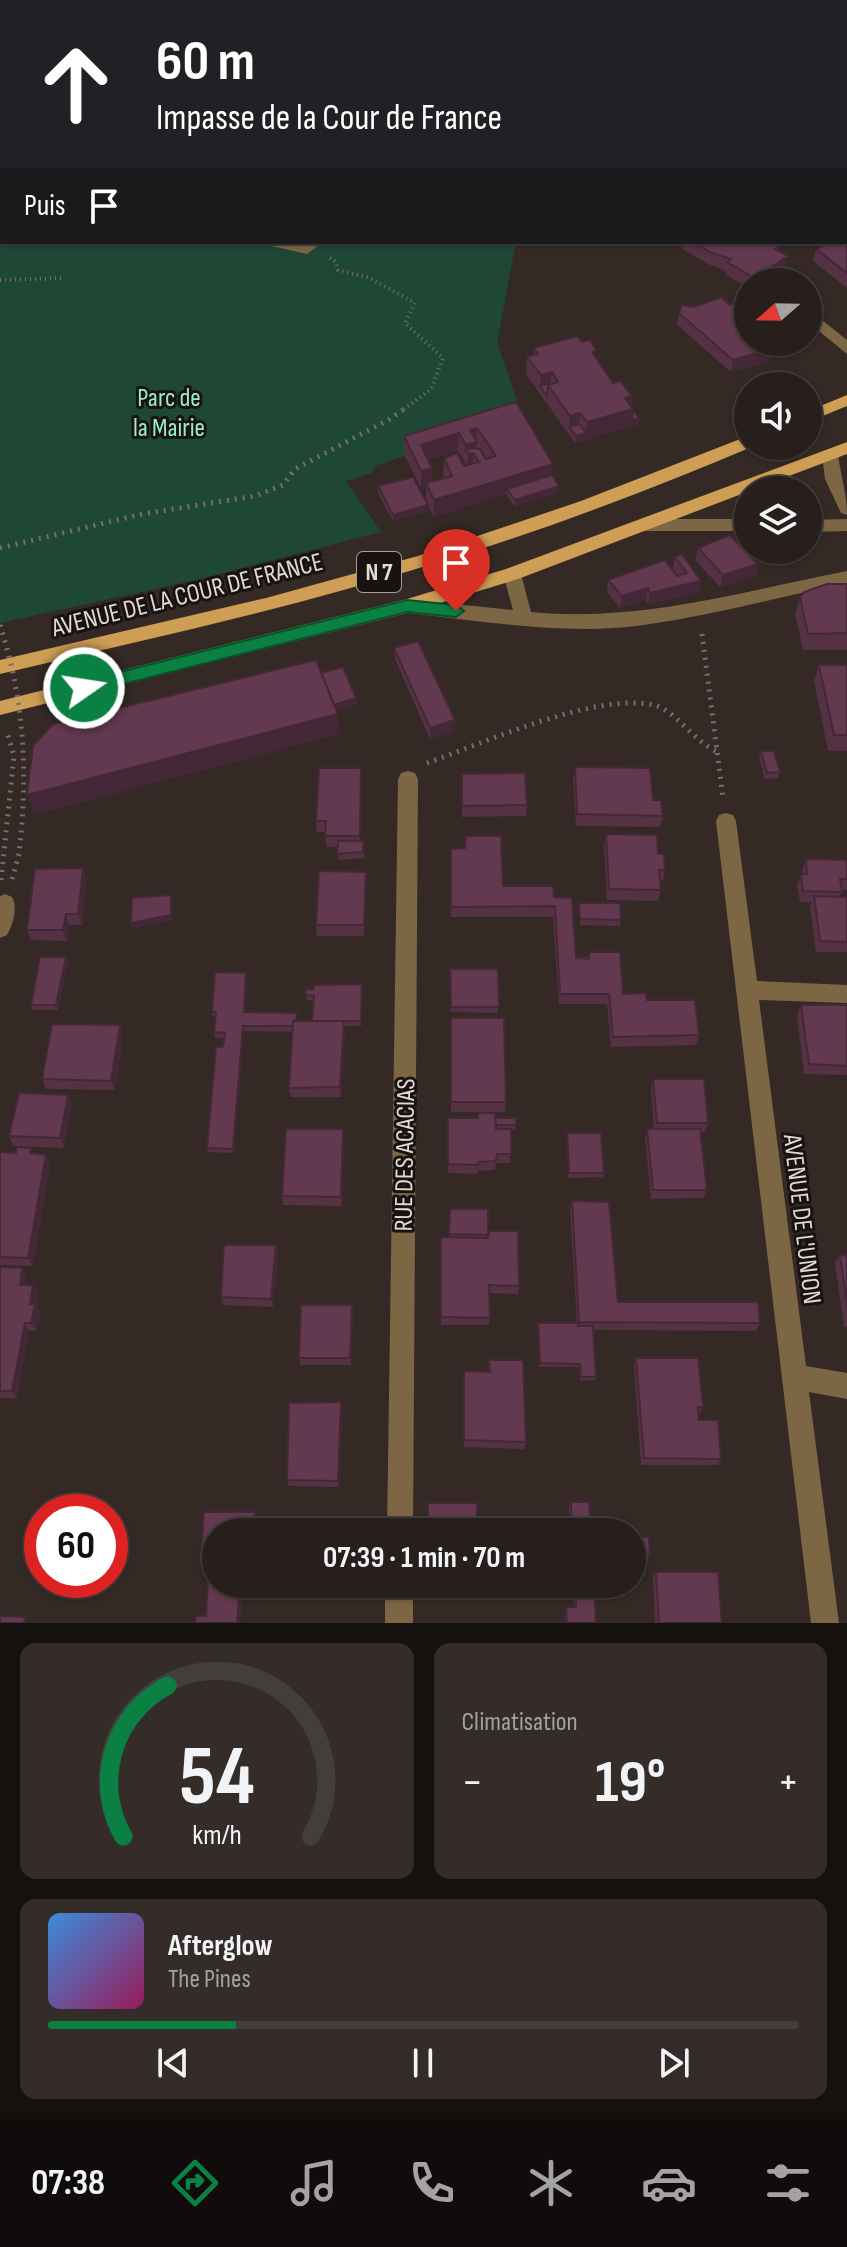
<!DOCTYPE html>
<html lang="fr">
<head>
<meta charset="utf-8">
<style>
  :root { --surface:#271f1c; --page:#332c29; --text:#f1f3f6; --muted:#a4a2a3; --line:#433d3b; --accent:#0b8043 }
  body { margin:0; font-family:"Sofia Sans Condensed",sans-serif; background:var(--page); color:var(--text); height:100vh; display:flex; flex-direction:column; font-size:30px; white-space:nowrap }
  * { box-sizing:border-box; margin:0 }
  p { font-size:26px; color:var(--muted) }
  .icon { flex:none; width:44px; height:44px; fill:none; stroke:currentColor; stroke-width:2; stroke-linecap:round; stroke-linejoin:round }
  .map { position:relative; height:1623px; overflow:hidden }
  .side { display:flex; flex-direction:column; gap:20px; padding:20px; background:#15110f; flex:1 }
  .side>* { flex:none }
  .banner { position:absolute; left:0px; top:0px; width:848px; height:244px; box-shadow:0 2px 6px #0004,0 0 0 2px var(--line); background:#202124; color:#fff; overflow:hidden }
  .needle { width:52px; rotate:250deg }
  .tools { position:absolute; left:734px; top:268px; display:grid; gap:16px }
  .tools a { display:grid; place-items:center; width:88px; height:88px; border-radius:50%; background:var(--surface); box-shadow:0 2px 6px #0004,0 0 0 2px var(--line); font-size:40px }
  .speed { position:absolute; left:24px; top:1494px; display:flex; gap:16px; font-size:40px; font-weight:700; text-align:center }
  .speed>* { display:grid; place-content:center; width:104px; height:104px; border-radius:50%; background:var(--surface); box-shadow:0 2px 6px #0004,0 0 0 2px var(--line); line-height:1 }
  .speed .limit { border:12px solid #d22; background:#fff; color:#111 }
  .pin { position:absolute; display:grid; place-items:center; width:68px; height:68px; color:#fff; margin:-82px -34px; border-radius:50% 50% 50% 0; rotate:-45deg; box-shadow:0 0 8px #0007 }
  .pin .icon { rotate:45deg }
  .me { position:absolute; width:88px; margin:-44px; rotate:77deg; stroke-linejoin:round; filter:drop-shadow(0 0 6px #0008) }
  .turn { display:flex; align-items:center; gap:28px; height:168px; padding:0 24px; font-size:36px }
  .turn .icon { width:104px; height:104px; stroke-width:2.5 }
  .turn b { display:block; font-size:56px; line-height:68px }
  .then { display:flex; align-items:center; height:76px; padding:0 24px; background:#0003; gap:16px; font-size:30px }
  .big { font-size:60px; font-weight:700; line-height:1.1 }
  .side .card { flex:1; display:flex; flex-direction:column; justify-content:center; gap:12px; min-width:0; padding:0 28px; border-radius:16px; background:var(--page) }
  .side .dial { align-items:center; gap:0 }
  .dial svg { height:208px; overflow:visible; fill:none; stroke:var(--line); stroke-width:7; stroke-linecap:round; text-anchor:middle }
  .dial text { fill:var(--text); stroke:none }
  .song { display:flex; align-items:center; gap:24px }
  .cover { width:96px; height:96px; border-radius:12px; background:linear-gradient(135deg,hsl(210 70% 55%),hsl(330 70% 35%)) }
  .played { height:8px; border-radius:4px; background:linear-gradient(90deg,var(--accent) 25%,var(--line) 25%) }
  .keys { display:flex; justify-content:space-around; direction:ltr }
  .heat { display:flex; justify-content:space-between; align-items:center; font-size:44px; direction:ltr }
  .side .tiles { flex:1; display:grid; gap:20px; grid-template-columns:1fr 1fr }
  .card:last-child { grid-column:span 2 }
  .trip { position:absolute; left:202px; top:1518px; width:444px; height:80px; border-radius:40px; background:var(--surface); box-shadow:0 2px 6px #0004,0 0 0 2px var(--line); font-weight:700; line-height:80px; text-align:center }
  .tabs { display:flex; height:128px; justify-content:space-around; align-items:center; background:#100c0b; color:var(--muted) }
  .tabs .icon { width:56px; height:56px }
  .tabs .current { color:var(--accent) }
  .tabs b { font-size:36px; color:var(--text) }
  .map>svg:first-child { display:block }
</style>
</head>
<body>
<div class="map">
<svg width="847" height="1623" viewBox="0 0 847 1623">
  <rect width="100%" height="100%" fill="#342925"/>
  <!-- green -->
  <path fill="#1f4736" d="M0,107L2,242H516L497,342L522,416L375,466L372,473L346,481L381,532L196,580L0,623Z"/>
  <g fill="none" stroke-linecap="round" stroke-linejoin="round">
    <!-- path-far1 -->
    <path stroke="#786e6b" stroke-width="4" stroke-dasharray="1 4" stroke-linecap="butt" d="M251,0L260,2
      M330,258L336,262L338,270L370,278L415,303L405,323L443,358L431,389L403,410
      M0,280L64,278"/>
    <!-- path -->
    <path stroke="#786e6b" stroke-width="5" stroke-dasharray="2 6" stroke-linecap="butt" d="M0,548L142,514L255,496L283,485L295,469L390,419L406,408
      M702,634L723,798
      M427,763C484,743 595,692 654,705C675,710 694,742 718,752
      M12,879L19,854
      M1,880L14,756L7,732"/>
    <!-- minor -->
    <path fill="#7d6644" fill-rule="evenodd" d="M117,0H139L140,2H118Z
      M383,0H403L404,2H384Z
      M0,47H2V55H0Z
      M846,95H847V104H846Z
      M0,97H2V105H0Z
      M265,242L304,245L323,242L307,254L267,245Z
      M808,309L847,340V354L808,322Z
      M830,449L838,455C841,476 847,494 847,515L841,513L825,479L822,455Z
      M644,519H748V531H644L635,525Z
      M847,519V531L808,532V520Z
      M512,568L521,574L531,612C637,623 744,591 847,571V583C780,597 712,615 644,625C565,636 485,621 407,613L398,606L407,599L513,610L503,574Z
      M408,771L415,773L418,779L413,1532H387L398,779L401,773Z
      M726,813L733,815L736,821L757,981L847,985V1003L759,1000L806,1366L847,1373V1399L809,1392L839,1623H811L716,821L719,815Z
      M5,894L12,897C18,907 13,925 7,935L0,938V896Z
      M385,1584H413V1623H385Z"/>
    <!-- major -->
    <path fill="#ce9e55" fill-rule="evenodd" d="M847,395V406L808,422V411Z
      M748,436V446H754C647,491 540,532 429,565C288,609 144,640 0,674V660L266,598L418,556L581,501Z
      M847,442V454L518,579L407,613L0,715V701L407,599L506,569Z"/>
    <!-- path-bridge -->
    <path stroke="#786e6b" stroke-width="5" stroke-dasharray="2 6" stroke-linecap="butt" d="M0,625C25,702 28,774 19,854"/>
  </g>
  <!-- wall -->
  <path fill="#553144" fill-rule="evenodd" d="M200,0H229V2H177Z
    M847,203V288L813,261L816,249L846,242Z
    M617,242H670L660,246Z
    M682,242H770L778,250L788,256L785,268L767,280V282H748V288L725,274L726,271L708,264L681,248Z
    M679,313L748,342L771,361L731,372L677,325Z
    M534,348L597,358L613,383L632,396L631,406L639,418L638,424L575,443L526,374L527,357L534,355Z
    M516,402L552,475L558,492L515,507L506,494L433,517L428,505V511L393,521L378,493V486L426,500V487L421,488L404,454V436ZM458,451L465,462L464,466L444,458L443,475L445,478L432,481L428,460Z
    M698,548L758,564L756,576L720,587L695,560Z
    M682,554L699,593L648,604L646,600L620,608L607,592L608,580L678,576L673,569L675,557Z
    M847,584V650H803L795,614L800,597Z
    M394,648L454,731L430,739L395,659Z
    M819,665H847V751H828L814,681Z
    M761,751L780,772L778,778L765,779L759,757Z
    M575,767L653,800L663,816L660,827L576,826L573,778Z
    M462,774L527,805L526,816L462,817Z
    M362,780L360,841H364V858L338,860V847H326L325,832H317L316,821Z
    M606,834L658,854L665,870L663,881H660L661,890L658,901L607,900L604,845Z
    M451,849L503,886L554,897L576,957H588L589,952L623,994L647,1000L699,1035L696,1045L611,1047L607,1004H559L553,917H451Z
    M806,859L847,860V890H841L840,897H847V952H816L810,907L812,902H800L797,885L801,874H803L802,870Z
    M83,868L86,879L82,925H69L67,941L31,940L27,930Z
    M366,872L364,936H317L316,925Z
    M579,903L621,920L620,926L580,925Z
    M66,957L68,963L58,1010H33L31,1005Z
    M450,969H498V1013L450,1012Z
    M246,973L247,978L245,1012L297,1021H312L313,1001L307,1000L306,989L313,990L362,984L361,1026H345L341,1097H291L289,1088L293,1032L244,1031L234,1153L208,1152L207,1148L225,1038H215L214,1032L215,1017H213L212,1012Z
    M801,1005H847V1075L804,1074L797,1015Z
    M451,1018L506,1102L505,1112H451Z
    M123,1035L115,1090L46,1089L42,1079Z
    M653,1079L708,1123L705,1132H701L707,1190L703,1198L651,1199L645,1138L647,1129H654L651,1088Z
    M72,1104L64,1148L13,1146L9,1136Z
    M448,1118H495L516,1125L515,1130H511L510,1163H496L495,1170L477,1171V1174L448,1173Z
    M343,1129L344,1138L342,1206L283,1205L282,1196Z
    M567,1133L604,1173L603,1177L568,1178Z
    M0,1152L46,1155L50,1164L33,1266L0,1265Z
    M572,1201L618,1302L760,1323L756,1331L594,1330L596,1377L595,1380L580,1381L579,1367H539L538,1323H577L570,1210Z
    M450,1209H488V1238L519,1286L518,1294L490,1293L489,1325H441V1237H449Z
    M276,1245L278,1253L273,1307L223,1305L221,1297Z
    M840,1255L847,1256V1327H844L835,1263Z
    M0,1267L27,1276L25,1285L38,1293L36,1305L40,1311L36,1331H29L17,1398H0Z
    M353,1313L351,1365H300L299,1358Z
    M636,1358L703,1407L699,1414V1420L721,1459L718,1465H641L634,1365Z
    M489,1360L526,1442L524,1449L464,1447V1378L488,1372Z
    M341,1402L342,1409L339,1487L289,1486L287,1480Z
    M571,1502L591,1532H570L569,1508Z
    M204,1512H255L257,1518V1532H216V1584H243L240,1623H195L196,1616H206L209,1569H202L200,1564Z
    M632,1537L650,1555L649,1558H632Z
    M656,1572L722,1623H655L653,1577Z
    M573,1584H594L596,1623H565V1612L566,1607H574Z"/>
  <!-- shaded-wall -->
  <path fill="#452837" d="M661,242H670L660,246Z
    M788,256L785,268L767,280V270Z
    M773,348L771,361L731,372L733,360Z
    M552,372L550,388L548,385L540,386L541,375Z
    M632,396L630,410L633,409L632,420L639,418L638,424L585,440L587,422L625,398Z
    M580,413L578,430L569,427V433L570,416Z
    M477,428L476,457L473,453V471L467,472L468,454L465,451L466,445L470,430Z
    M459,433L458,451L421,462V445Z
    M586,433L585,440L575,443L576,436Z
    M553,464L551,481L507,489L506,494L433,517L434,500Z
    M432,468V485L426,483V487L421,488V471Z
    M559,486L558,492L515,507V500Z
    M428,505V511L393,521V515Z
    M758,564L756,576L720,587L723,575Z
    M701,581L699,593L648,604L650,593Z
    M648,588L646,600L620,608L622,596Z
    M356,698L357,705L330,712V706Z
    M338,714L340,734L34,815L27,795Z
    M455,720L454,731L430,739V728Z
    M83,868L86,879L82,925L78,914Z
    M171,895L173,900L172,920L133,928L131,923Z
    M66,914L69,925L67,941L63,930Z
    M66,957L68,963L58,1010L56,1005Z
    M246,973L247,978L245,1017L244,1012Z
    M344,1021L345,1031L341,1097L340,1087Z
    M120,1025L123,1035L115,1090L111,1081Z
    M243,1026L244,1031L234,1153L233,1149Z
    M68,1095L72,1104L64,1148L60,1138Z
    M343,1129L344,1138L342,1206L341,1197Z
    M46,1155L50,1164L33,1266L28,1258Z
    M276,1245L278,1253L273,1307L271,1299Z
    M22,1268L27,1276L24,1293L20,1285Z
    M33,1285L38,1293L36,1305L40,1311L36,1331L31,1323L30,1304Z
    M352,1305L353,1313L351,1365L350,1358Z
    M25,1323L29,1331L17,1398L12,1391Z
    M341,1402L342,1409L339,1487L338,1481Z
    M255,1512L257,1518V1532H254Z
    M240,1584H243L240,1623H237Z"/>
  <!-- building -->
  <path fill="#63394f" stroke="#452837" stroke-width="2" d="M177,0H200V2H177Z
    M515,0H552L551,2H527Z
    M587,0H625V2H586Z
    M847,203V273L816,249L833,242H846Z
    M693,242H770L779,247L775,249L788,256L767,270L768,277L751,276L727,262L731,259L710,252Z
    M721,297L730,305L734,303L748,316V342H766L773,348L733,360L679,313L682,305L694,307Z
    M577,336L582,342L590,340L597,351L592,352L613,383L620,381L632,396L625,398L633,409L587,422L580,413L570,416L548,385L558,382L552,372L541,375L527,357L538,354L534,348Z
    M551,383L548,385L547,396L540,386Z
    M516,402L553,464L434,500L426,483L452,476L444,458L457,453L464,466L479,462L473,453L468,454L465,450L473,448L480,449L486,459L496,456L477,428L470,430L477,442L466,445L459,433L421,445L432,468L421,471L404,436Z
    M633,410L639,418L632,420Z
    M579,424L586,433L576,436L569,427Z
    M552,475L559,486L515,500L507,489Z
    M413,477L428,505L393,515L378,486Z
    M730,535L758,564L723,575L698,548Z
    M682,554L701,581L650,593L648,588L622,596L608,580L665,560L677,576L687,573L675,557Z
    M827,584H847V633L808,634L800,597L804,592Z
    M418,641L455,720L430,728L394,648Z
    M316,660L338,714L27,795L33,746L53,724Z
    M819,665H847V735H834Z
    M343,667L356,698L334,705L321,673Z
    M761,751H774L780,772L767,773Z
    M575,767L650,768L653,800H661L663,816L577,814Z
    M319,768H361L360,836H325L326,821H316Z
    M525,773L527,805L462,806V774Z
    M606,834L657,835L658,854H664L665,870H659L661,890L609,889Z
    M466,836H501L503,886H553L554,897L572,898L576,958L589,959V952H620L623,994L646,993L647,1000H695L699,1035L613,1037L609,994H560L555,906L451,907V849L465,848Z
    M338,841H364L363,852L337,854Z
    M806,859L847,860V879H840L842,892L803,891L801,874H807Z
    M83,868L78,914H66L63,930H27L35,869Z
    M319,871L366,872L364,925H316Z
    M171,895V915L131,923L132,898Z
    M814,896L847,897V942L820,941Z
    M579,903H620L621,920L580,919Z
    M40,957H66L56,1005H31Z
    M450,969H498L499,1007H451Z
    M215,972L246,973L244,1012L297,1013L296,1021H293V1026H243L233,1149L207,1148L216,1047H223L225,1033L214,1032L216,1012H212Z
    M362,984L361,1021H312L314,996L306,995V989L313,990L314,985Z
    M801,1005H847V1066L809,1064Z
    M451,1018H504L506,1102H451Z
    M293,1021H344L340,1087L289,1088Z
    M52,1024L120,1025L111,1081L42,1079Z
    M653,1079H704L708,1123H657Z
    M19,1093L68,1095L60,1138L9,1136Z
    M478,1113H495L496,1129H511V1154H497L496,1161L478,1162V1165L448,1164V1118H478Z
    M495,1118H516V1125H496Z
    M286,1129H343L341,1197L282,1196Z
    M647,1129H700L707,1190H653Z
    M567,1133H601L604,1173H569Z
    M17,1147L32,1148L30,1153L46,1155L28,1258L0,1257V1152L16,1153Z
    M572,1201L609,1202L618,1302H758L760,1323L579,1322Z
    M450,1209H488V1235L449,1234Z
    M489,1231H518L519,1286L489,1285L490,1318L441,1317V1237L488,1238Z
    M224,1245H276L271,1299L221,1297Z
    M840,1255L847,1256V1305Z
    M0,1267L22,1268L20,1285H33L30,1304H35L31,1323H25L12,1391H0Z
    M301,1305H352L350,1358H299Z
    M538,1323H579L578,1326H593L596,1377H581L580,1364L540,1363Z
    M636,1358H698L703,1407H698L699,1420H718L721,1459L644,1458Z
    M489,1360H523L526,1442L464,1440V1371L490,1372Z
    M341,1402L338,1481L287,1480L289,1403Z
    M571,1502H589L591,1532H572Z
    M428,1503H477V1532H428Z
    M204,1512H255L254,1532H216V1584H240L237,1623H195L196,1616H206L209,1564H200Z
    M632,1537H649L650,1555H632Z
    M656,1572H718L722,1623H659Z
    M575,1584H594L596,1623H567L566,1607H576Z
    M0,1616L25,1617L24,1623H0Z"/>
  <!-- route -->
  <path fill="#0b8043" stroke="#07532c" stroke-width="2" d="M407,600L456,605L464,611L456,617L407,612L84,694L76,688L84,681Z"/>
  <g text-anchor="middle" stroke-width="6" stroke-linejoin="round" paint-order="stroke">
    <!-- shield labels -->
    <rect fill="#181311" stroke="#a59e9c" stroke-width="2" x="357" y="552" width="44" height="40" rx="6"/>
    <g font-size="24" font-weight="bold" fill="#e2dad7">
      <text x="379" y="580">N 7</text>
    </g>
    <!-- park labels -->
    <g font-size="26" fill="#99edc8" stroke="#181311">
      <text x="169" y="406">Parc de<tspan x="169" dy="30">la Mairie</tspan></text>
    </g>
    <!-- street labels -->
    <g font-size="26" fill="#e2dad7" stroke="#181311">
      <text transform="translate(187 594) rotate(-14)" y="9">AVENUE DE LA COUR DE FRANCE</text>
      <text transform="translate(404 1155) rotate(-89)" y="9">RUE DES ACACIAS</text>
      <text transform="translate(803 1219) rotate(83)" y="9">AVENUE DE L'UNION</text>
    </g>
  </g>
</svg>
<div class="tools">
<a><svg class="needle" viewBox="-14 -14 28 28"><path d="M0-13l5 13h-10z" fill="#e53935"/><path d="M0 13l5-13h-10z" fill="#a4a2a3"/></svg></a>
<a><svg class="icon" aria-label="sound" viewBox="0 0 24 24"><path d="M4 9h4l5-4v14l-5-4H4zM17 9q2 3 0 6"/></svg></a>
<a><svg class="icon" aria-label="layers" viewBox="0 0 24 24"><path d="M12 4l9 5-9 5-9-5zM3 14l9 5 9-5"/></svg></a>
</div>
<div class="speed"><div class="limit">60</div></div>
<div class="pin" style="left:456px;top:611px;background:#d93025"><svg class="icon" aria-label="arrive" viewBox="0 0 24 24"><path d="M6 21V4h12l-3 4 3 4H6"/></svg></div>
<svg class="me" style="left:84px;top:688px" viewBox="-20 -20 40 40"><circle r="17" fill="#0b8043" stroke="#fff" stroke-width="3"/><path d="M0-11L8 9 0 5-8 9z" fill="#fff"/></svg>
<div class="trip">07:39 · 1 min · 70 m</div>
<div class="banner">
<div class="turn"><svg class="icon" aria-label="ahead" viewBox="0 0 24 24"><path d="M12 20V5M6 11l6-6 6 6"/></svg><div><b>60 m</b>Impasse de la Cour de France</div></div>
<div class="then">Puis<svg class="icon" aria-label="arrive" viewBox="0 0 24 24"><path d="M6 21V4h12l-3 4 3 4H6"/></svg></div>
</div>
</div>
<section class="side">
<div class="tiles">
<div class="card dial"><svg viewBox="0 0 100 80">
<path d="M14 69A42 42 0 1 1 86 69"/>
<path d="M14 69A42 42 0 0 1 31 11" stroke="#0b8043"/>
<text x="50" y="56" font-size="32" font-weight="700">54</text>
<text x="50" y="72" font-size="11">km/h</text>
</svg></div>
<div class="card"><p>Climatisation</p>
<div class="heat"><a>−</a><b class="big">19°</b><a>+</a></div>
</div>
<div class="card">
<div class="song"><i class="cover"></i><div><b>Afterglow</b><p>The Pines</p></div></div>
<div class="played"></div>
<div class="keys"><svg class="icon" aria-label="previous" viewBox="0 0 24 24"><path d="M18 5L8 12l10 7zM5 5v14"/></svg><svg class="icon" aria-label="pause" viewBox="0 0 24 24"><path d="M8 5v14M16 5v14"/></svg><svg class="icon" aria-label="next" viewBox="0 0 24 24"><path d="M6 5l10 7-10 7zM19 5v14"/></svg></div>
</div>
</div>
</section>
<nav class="tabs">
<b>07:38</b>
<svg class="icon current" aria-label="directions" viewBox="0 0 24 24"><path d="M12 3l9 9-9 9-9-9zM9 14v-3h6M13 9l2 2-2 2"/></svg>
<svg class="icon" aria-label="music" viewBox="0 0 24 24"><path d="M9 18V5l10-2v13"/><circle cx="6" cy="18" r="3"/><circle cx="16" cy="16" r="3"/></svg>
<svg class="icon" aria-label="phone" viewBox="0 0 24 24"><path d="M5 4h4l2 5-3 2q2 4 5 5l2-3 5 2v4C11 20 4 13 5 4z"/></svg>
<svg class="icon" aria-label="climate" viewBox="0 0 24 24"><path d="M12 3v18M4 7l16 10M4 17L20 7"/></svg>
<svg class="icon" aria-label="car" viewBox="0 0 24 24"><path d="M5 17H2v-5l4-1 3-4h7l3 4 3 1v5h-3M9 17h6M6 11h13"/><circle cx="7" cy="17" r="2"/><circle cx="17" cy="17" r="2"/></svg>
<svg class="icon" aria-label="filters" viewBox="0 0 24 24"><path d="M4 7h16M4 17h16"/><circle cx="9" cy="7" r="2"/><circle cx="15" cy="17" r="2"/></svg>
</nav>
</body>
</html>
